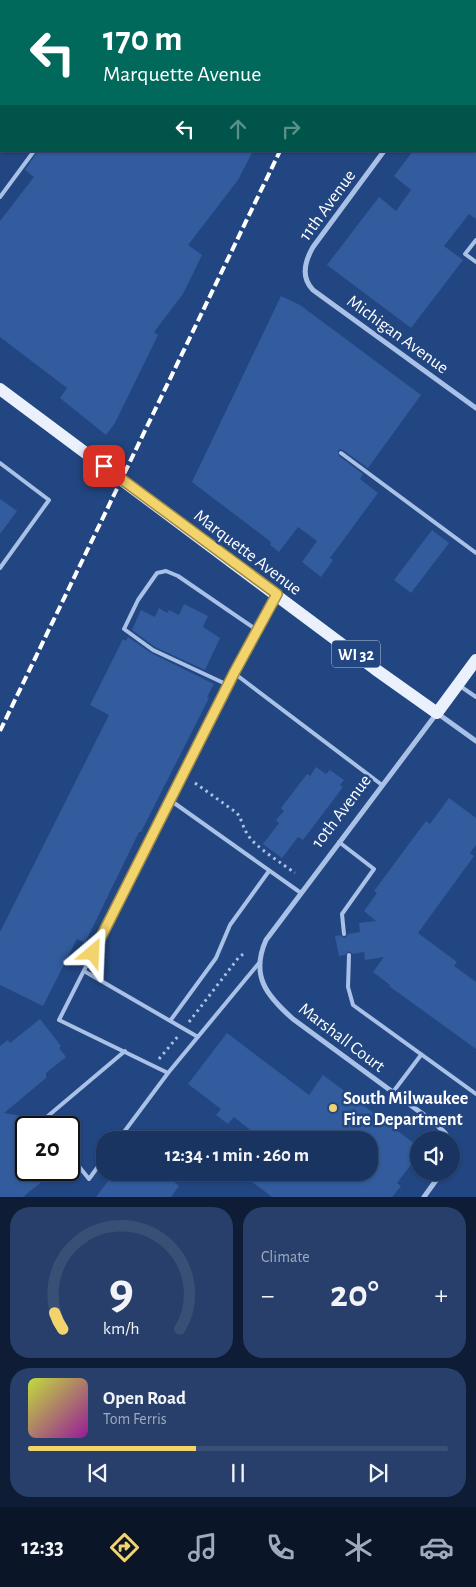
<!DOCTYPE html>
<html lang="en">
<head>
<meta charset="utf-8">
<style>
  :root { --surface:#1a3461; --page:#273f6a; --text:#f1f3f6; --muted:#9faabd; --line:#384f76; --accent:#f3d36b }
  body { margin:0; font-family:"Alegreya Sans",sans-serif; background:var(--page); color:var(--text); height:100vh; display:flex; flex-direction:column; font-size:19px; white-space:nowrap }
  * { box-sizing:border-box; margin:0 }
  p { font-size:16px; color:var(--muted) }
  .icon { flex:none; width:28px; height:28px; fill:none; stroke:currentColor; stroke-width:2; stroke-linecap:round; stroke-linejoin:round }
  .map { position:relative; height:1197px; overflow:hidden }
  .sheet { display:flex; flex-direction:column; gap:10px; padding:10px; background:#0e1d35; flex:1 }
  .sheet>* { flex:none }
  .hud { position:absolute; left:0px; top:0px; width:476px; height:152px; box-shadow:0 1px 4px #0004,0 0 0 1px var(--line); background:#00695c; color:#fff; overflow:hidden }
  .buttons { position:absolute; left:410px; top:1131px; display:grid; gap:10px }
  .buttons a { display:grid; place-items:center; width:50px; height:50px; border-radius:50%; background:var(--surface); box-shadow:0 1px 4px #0004,0 0 0 1px var(--line); font-size:25px }
  .speed { position:absolute; left:15px; top:1116px; display:flex; gap:10px; font-size:25px; font-weight:700; text-align:center }
  .speed>* { display:grid; place-content:center; width:65px; height:65px; border-radius:50%; background:var(--surface); box-shadow:0 1px 4px #0004,0 0 0 1px var(--line); line-height:1 }
  .speed .limit { border:2px solid #111; border-radius:8px; background:#fff; color:#111 }
  .pin { position:absolute; display:grid; place-items:center; width:42px; height:42px; color:#fff; margin:-21px; border-radius:10px; box-shadow:0 2px 8px #0006 }
  .me { position:absolute; width:55px; margin:-28px; rotate:26deg; stroke-linejoin:round; filter:drop-shadow(0 0 4px #0008) }
  .turn { display:flex; align-items:center; gap:18px; height:105px; padding:0 20px; font-size:22px }
  .turn .icon { width:65px; height:65px; stroke-width:2.5 }
  .turn b { display:block; font-size:35px; line-height:42px }
  .lanes { display:flex; align-items:center; height:48px; padding:0 20px; background:#0003; justify-content:center; gap:25px; direction:ltr }
  .lanes .off { opacity:.35 }
  .big { font-size:38px; font-weight:600; line-height:1.1 }
  .sheet .tile { flex:1; display:flex; flex-direction:column; justify-content:center; gap:8px; min-width:0; padding:0 18px; border-radius:20px; background:var(--page) }
  .sheet .dial { align-items:center; gap:0 }
  .dial svg { height:130px; overflow:visible; fill:none; stroke:var(--line); stroke-width:7; stroke-linecap:round; text-anchor:middle }
  .dial text { fill:var(--text); stroke:none }
  .song { display:flex; align-items:center; gap:15px }
  .cover { width:60px; height:60px; border-radius:8px; background:linear-gradient(135deg,hsl(70 70% 55%),hsl(300 70% 35%)) }
  .played { height:5px; border-radius:2px; background:linear-gradient(90deg,var(--accent) 40%,var(--line) 40%) }
  .keys { display:flex; justify-content:space-around; direction:ltr }
  .heat { display:flex; justify-content:space-between; align-items:center; font-size:28px; direction:ltr }
  .sheet .tiles { flex:1; display:grid; gap:10px; grid-template-columns:1fr 1fr }
  .tile:last-child { grid-column:span 2 }
  .trip { position:absolute; left:96px; top:1131px; width:282px; height:50px; border-radius:20px; background:var(--surface); box-shadow:0 1px 4px #0004,0 0 0 1px var(--line); font-weight:600; line-height:50px; text-align:center }
  .tab-bar { display:flex; height:80px; justify-content:space-around; align-items:center; background:#0a1527; color:var(--muted) }
  .tab-bar .icon { width:35px; height:35px }
  .tab-bar .selected { color:var(--accent) }
  .tab-bar b { font-size:22px; color:var(--text) }
  .map>svg:first-child { display:block }
</style>
</head>
<body>
<div class="map">
<svg width="476" height="1197" viewBox="0 0 476 1197">
  <rect width="100%" height="100%" fill="#224681"/>
  <!-- building -->
  <path fill="#325c9e" d="M38,151H253L238,180L188,245L202,255L183,294L154,332L158,335L115,423L106,435L60,398L67,388L0,337V221L34,177L25,170Z
    M413,151H476V219L469,214L444,246L463,260L411,328L327,265L379,197L396,211L411,190L394,176Z
    M281,296L300,305L421,395L368,468L343,450L340,449L338,451L339,456L363,474L360,479L378,493L330,558L333,560L321,577L302,562L317,541L298,527L279,552L270,545L271,542L192,482Z
    M0,499L17,511L0,534Z
    M432,530L449,543L411,593L394,580Z
    M184,604L208,616L203,627L220,638L205,670L155,647L132,630L141,610L155,617L159,608L167,613L169,610L179,615Z
    M128,637L151,653L214,684L207,697L209,698L141,832H139L85,943L77,939L43,1006L0,985V932L109,715L90,705L123,639L126,641Z
    M316,767L326,774L330,770L344,780L340,785L343,787L303,840L298,837L282,858L263,844L279,823L276,820L284,811L281,808L307,774L310,776Z
    M449,798L476,818V845L470,853L474,856L418,933L457,962L454,966L476,982V1049L389,986L390,985L373,972L384,957L365,960L364,952L353,954L349,951L345,955L339,956L335,936L340,935L345,938L348,934L360,932L359,923L376,921L364,911L377,893L374,891L426,821L430,824Z
    M40,1019L61,1046L59,1048L66,1057L46,1073V1078L4,1113L21,1116L18,1139L22,1144L19,1146L26,1155V1170H38L45,1179L23,1197H0V1046L8,1040L10,1043Z
    M227,1033L309,1095L323,1075L419,1147V1154L397,1183L401,1186L392,1197H272L239,1172H370V1140H263L234,1117L228,1124L216,1115L221,1109L188,1084Z
    M115,1172H162L179,1186L171,1197H96Z"/>
  <g fill="none" stroke-linecap="round" stroke-linejoin="round">
    <!-- path -->
    <path stroke="#a9c1e7" stroke-width="3" stroke-dasharray="2.5 4" stroke-linecap="butt" d="M195,783L237,813C242,820 243,828 248,835C255,847 283,864 295,873
      M189,1022L239,957L245,953
      M159,1059L179,1035"/>
    <!-- lane -->
    <path stroke="#a9c1e7" stroke-width="4" d="M0,197L34,151
      M476,240L465,254L476,262
      M341,453L476,553
      M0,463L49,500L0,568
      M234,673L275,598
      M228,685L153,650L124,629L138,600L157,573L166,571L178,576L257,630
      M460,686L476,697
      M170,800L301,893
      M339,842L374,869L342,914L344,934
      M349,955L348,987L353,1005L476,1094
      M259,963L168,1073L59,1020L234,673L382,785
      M84,971L198,1037
      M170,1021L216,958L230,925L269,871
      M393,1092L421,1055
      M47,1128L42,1121L125,1051
      M118,1140L168,1073
      M69,1154L89,1179L105,1157"/>
    <!-- street -->
    <path stroke="#a9c1e7" stroke-width="5" d="M475,32L476,31
      M0,52L1,53
      M475,108L476,109
      M384,151L313,247C305,261 300,277 313,290L476,408
      M449,1140L445,1133L435,1123L293,1019C267,996 250,976 266,940L437,713L476,741
      M451,1147V1156
      M424,1197L442,1172"/>
    <!-- primary -->
    <path stroke="#eaf1fd" stroke-width="12" d="M0,389L375,669L437,713L476,660"/>
    <!-- rail -->
    <path stroke="#fff" stroke-width="4" stroke-dasharray="9 4" stroke-linecap="butt" d="M353,1V0
      M0,731L280,151"/>
  </g>
  <g fill="none" stroke-linecap="round" stroke-linejoin="round">
    <!-- route casing -->
    <g stroke="#9e8946" stroke-width="12">
      <path id="route" d="M93,953L234,673L277,594L104,466"/>
    </g>
    <!-- route -->
    <use href="#route" stroke="#f3d36b" stroke-width="9"/>
  </g>
  <!-- markers -->
  <circle fill="#f3d36b" stroke="#224681" stroke-width="2" cx="333" cy="1108" r="5"/>
  <g text-anchor="middle" stroke-width="5" stroke-linejoin="round" paint-order="stroke">
    <!-- shield labels -->
    <rect fill="#224681" stroke="#bdc8d9" stroke-width="1" x="332" y="640.5" width="48" height="27" rx="4"/>
    <g font-size="16" font-weight="bold" fill="#fff">
      <text x="356" y="660">WI 32</text>
    </g>
    <!-- street labels -->
    <g font-size="18" fill="#fff" stroke="#224681">
      <text transform="translate(327 205) rotate(-54)" y="6">11th Avenue</text>
      <text transform="translate(398 334) rotate(36)" y="6">Michigan Avenue</text>
      <text transform="translate(248 552) rotate(37)" y="6">Marquette Avenue</text>
      <text transform="translate(341 811) rotate(-53)" y="6">10th Avenue</text>
      <text transform="translate(342 1037) rotate(37)" y="6">Marshall Court</text>
    </g>
    <!-- poi labels -->
    <g font-size="18" font-weight="bold" fill="#fff" stroke="#224681" text-anchor="start">
      <text x="343" y="1104">South Milwaukee<tspan x="343" dy="21">Fire Department</tspan></text>
    </g>
  </g>
</svg>
<div class="buttons">
<a><svg class="icon" aria-label="sound" viewBox="0 0 24 24"><path d="M4 9h4l5-4v14l-5-4H4zM17 9q2 3 0 6"/></svg></a>
</div>
<div class="speed"><div class="limit">20</div></div>
<div class="pin" style="left:104px;top:466px;background:#d93025"><svg class="icon" aria-label="arrive" viewBox="0 0 24 24"><path d="M6 21V4h12l-3 4 3 4H6"/></svg></div>
<svg class="me" style="left:93px;top:953px" viewBox="-20 -20 40 40"><path d="M0-17L14 15 0 8-14 15z" fill="#f3d36b" stroke="#fff" stroke-width="4"/></svg>
<div class="trip">12:34 · 1 min · 260 m</div>
<div class="hud">
<div class="turn"><svg class="icon" aria-label="left" viewBox="0 0 24 24"><path d="M17 20v-9H6M10 6l-5 5 5 5"/></svg><div><b>170 m</b>Marquette Avenue</div></div>
<div class="lanes"><svg class="icon" aria-label="left" viewBox="0 0 24 24"><path d="M17 20v-9H6M10 6l-5 5 5 5"/></svg><svg class="icon off" aria-label="ahead" viewBox="0 0 24 24"><path d="M12 20V5M6 11l6-6 6 6"/></svg><svg class="icon off" aria-label="right" viewBox="0 0 24 24"><path d="M7 20v-9h11M14 6l5 5-5 5"/></svg></div>
</div>
</div>
<section class="sheet">
<div class="tiles">
<div class="tile dial"><svg viewBox="0 0 100 80">
<path d="M14 69A42 42 0 1 1 86 69"/>
<path d="M14 69A42 42 0 0 1 9 59" stroke="#f3d36b"/>
<text x="50" y="56" font-size="32" font-weight="700">9</text>
<text x="50" y="72" font-size="11">km/h</text>
</svg></div>
<div class="tile"><p>Climate</p>
<div class="heat"><a>−</a><b class="big">20°</b><a>+</a></div>
</div>
<div class="tile">
<div class="song"><i class="cover"></i><div><b>Open Road</b><p>Tom Ferris</p></div></div>
<div class="played"></div>
<div class="keys"><svg class="icon" aria-label="previous" viewBox="0 0 24 24"><path d="M18 5L8 12l10 7zM5 5v14"/></svg><svg class="icon" aria-label="pause" viewBox="0 0 24 24"><path d="M8 5v14M16 5v14"/></svg><svg class="icon" aria-label="next" viewBox="0 0 24 24"><path d="M6 5l10 7-10 7zM19 5v14"/></svg></div>
</div>
</div>
</section>
<nav class="tab-bar">
<b>12:33</b>
<svg class="icon selected" aria-label="directions" viewBox="0 0 24 24"><path d="M12 3l9 9-9 9-9-9zM9 14v-3h6M13 9l2 2-2 2"/></svg>
<svg class="icon" aria-label="music" viewBox="0 0 24 24"><path d="M9 18V5l10-2v13"/><circle cx="6" cy="18" r="3"/><circle cx="16" cy="16" r="3"/></svg>
<svg class="icon" aria-label="phone" viewBox="0 0 24 24"><path d="M5 4h4l2 5-3 2q2 4 5 5l2-3 5 2v4C11 20 4 13 5 4z"/></svg>
<svg class="icon" aria-label="climate" viewBox="0 0 24 24"><path d="M12 3v18M4 7l16 10M4 17L20 7"/></svg>
<svg class="icon" aria-label="car" viewBox="0 0 24 24"><path d="M5 17H2v-5l4-1 3-4h7l3 4 3 1v5h-3M9 17h6M6 11h13"/><circle cx="7" cy="17" r="2"/><circle cx="17" cy="17" r="2"/></svg>
</nav>
</body>
</html>
